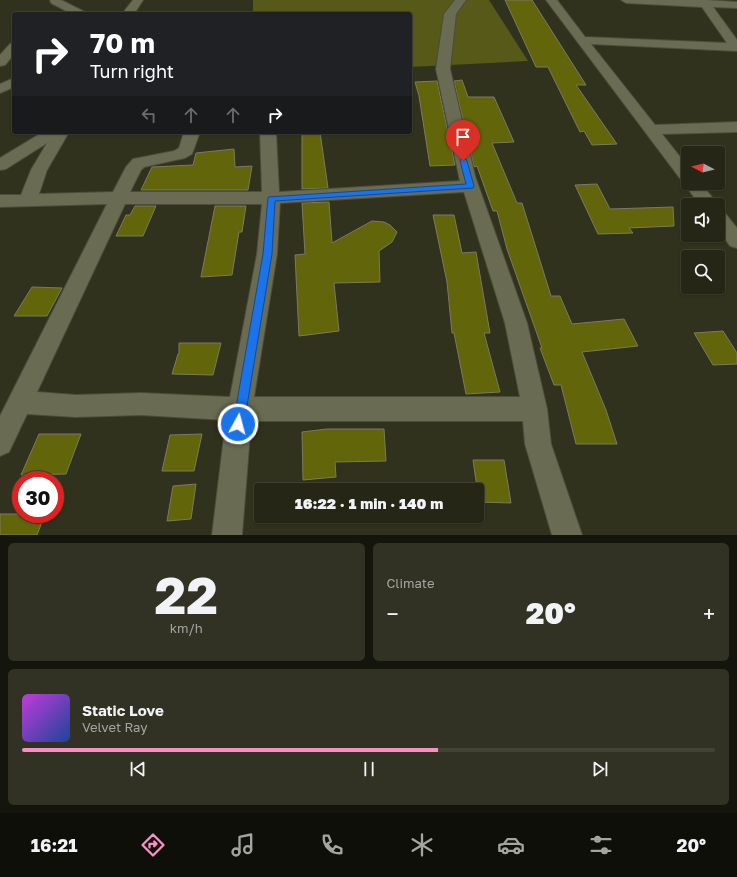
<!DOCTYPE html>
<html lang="en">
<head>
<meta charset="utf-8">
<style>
  :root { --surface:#252616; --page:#313223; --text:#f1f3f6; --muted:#a3a5a1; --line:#424335; --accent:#fa8fc7 }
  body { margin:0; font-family:"Golos Text",sans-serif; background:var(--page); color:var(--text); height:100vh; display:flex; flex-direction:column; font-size:15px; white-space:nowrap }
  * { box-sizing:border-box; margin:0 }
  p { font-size:13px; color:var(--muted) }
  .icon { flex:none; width:22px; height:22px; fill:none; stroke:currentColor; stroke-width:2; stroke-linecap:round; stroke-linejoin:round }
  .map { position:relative; height:535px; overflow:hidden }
  .drawer { display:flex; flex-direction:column; gap:8px; padding:8px; background:#14150c; flex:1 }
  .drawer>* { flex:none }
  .banner { position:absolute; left:12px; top:12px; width:400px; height:122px; border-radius:4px; box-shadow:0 1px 3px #0004,0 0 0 1px var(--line); background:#202124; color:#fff; overflow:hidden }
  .needle { width:26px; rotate:277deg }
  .controls { position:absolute; left:681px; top:146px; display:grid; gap:8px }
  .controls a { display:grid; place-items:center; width:44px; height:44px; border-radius:4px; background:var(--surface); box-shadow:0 1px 3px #0004,0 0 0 1px var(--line); font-size:20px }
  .speed { position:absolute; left:12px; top:471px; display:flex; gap:8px; font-size:20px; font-weight:700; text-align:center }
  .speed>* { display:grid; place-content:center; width:52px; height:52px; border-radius:50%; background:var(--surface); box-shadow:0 1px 3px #0004,0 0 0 1px var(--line); line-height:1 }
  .speed .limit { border:6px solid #d22; background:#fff; color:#111 }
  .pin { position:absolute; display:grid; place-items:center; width:34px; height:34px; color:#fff; margin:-41px -17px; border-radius:50% 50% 50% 0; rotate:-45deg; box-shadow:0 0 4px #0007 }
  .pin .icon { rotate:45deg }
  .me { position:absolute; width:44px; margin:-22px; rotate:7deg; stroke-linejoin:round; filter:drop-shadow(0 0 3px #0008) }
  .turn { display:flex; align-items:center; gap:14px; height:84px; padding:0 12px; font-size:18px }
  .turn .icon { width:52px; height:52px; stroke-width:2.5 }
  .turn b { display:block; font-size:28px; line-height:34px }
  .lanes { display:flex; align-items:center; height:38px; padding:0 12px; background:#0003; justify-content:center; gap:20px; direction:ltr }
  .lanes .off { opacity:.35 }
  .big { font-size:30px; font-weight:800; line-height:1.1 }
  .drawer .card { flex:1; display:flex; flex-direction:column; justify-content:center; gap:6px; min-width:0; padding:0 14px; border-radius:6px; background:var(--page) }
  .drawer .dial { align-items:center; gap:0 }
  .dial b { font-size:52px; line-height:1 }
  .song { display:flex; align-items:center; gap:12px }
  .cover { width:48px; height:48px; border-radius:6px; background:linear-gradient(135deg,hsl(290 70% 55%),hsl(220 70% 35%)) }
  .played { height:4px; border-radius:2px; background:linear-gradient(90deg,var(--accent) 60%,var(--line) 60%) }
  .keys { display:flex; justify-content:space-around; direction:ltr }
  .heat { display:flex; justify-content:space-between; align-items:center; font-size:22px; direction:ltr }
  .drawer .tiles { flex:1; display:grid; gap:8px; grid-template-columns:1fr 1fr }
  .card:last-child { grid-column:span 2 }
  .trip { position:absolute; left:254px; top:483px; width:230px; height:40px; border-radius:4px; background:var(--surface); box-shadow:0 1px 3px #0004,0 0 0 1px var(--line); font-weight:800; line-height:40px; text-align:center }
  .dock { display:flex; height:64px; justify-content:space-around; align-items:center; background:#0f0f09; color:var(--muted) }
  .dock .icon { width:28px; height:28px }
  .dock .active { color:var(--accent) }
  .dock b { font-size:18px; color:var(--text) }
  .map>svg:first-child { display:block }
</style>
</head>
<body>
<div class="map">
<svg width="737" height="535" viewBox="0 0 737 535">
  <rect width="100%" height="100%" fill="#31321d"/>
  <!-- green -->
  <path fill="#575918" d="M253,0H489L528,61L410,67V14H253Z"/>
  <!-- building -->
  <path fill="#63650a" stroke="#797a62" d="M505,0H532L586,85H576L617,144L592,145L584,131L580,132L548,67H536Z
    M462,80L468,97H494L514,142L492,143L517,203H522L551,296H560L572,324L624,319L638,346L582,352L606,410L617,444H576L561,385H554L540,348H542L507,249L497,211H493L477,166L474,167L454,81Z
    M437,81L455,165L430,166L419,96L415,82Z
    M302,132H320L328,188L302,189Z
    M234,149L235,167L252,166L248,190H141L152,167L193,165L196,153Z
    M597,184L610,209L673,207L674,226L629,228L633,233L598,234L575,185Z
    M329,202L332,243L372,221L384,222L390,225L397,232L392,242L379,251L380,282L334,283L339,331L299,336L295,255L305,254L302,203Z
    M135,206H156L143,236H116L126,215H130Z
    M215,206H246L242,232H239L232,275L201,277Z
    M433,215H454L462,253L476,252L490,333H484L500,392L466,394L454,333H452L447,282Z
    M32,287L62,288L47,316H14Z
    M723,331L737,353V364L713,365L694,333Z
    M179,343H221L213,375L172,374L178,354H179Z
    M327,429H384L386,461L335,462L336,477L303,480L302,432Z
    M39,434H81L66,474L21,475Z
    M202,434L194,471H162L170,435Z
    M473,460H504L511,503L479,502Z
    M196,484L191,519L167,521L173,486Z
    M0,514H45L37,535H0Z"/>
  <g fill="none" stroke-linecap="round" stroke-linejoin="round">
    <!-- street casing -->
    <g stroke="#4c4d3a" stroke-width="2">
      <path id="street" d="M50,0H61L85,12L87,14H72L51,3Z
        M133,0H143L134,14H122Z
        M455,0H466L456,14L450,69L475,176L527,323L547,409L551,444L582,535H552L525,444L523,421H251L242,535H212L226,420L141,415L76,417L27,414L9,452L0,456V416L107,204L0,207V195H21L31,170L47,143L6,169L0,170V158L43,132H69L47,170L39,194L113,192L126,167L133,159L174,151L179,148L184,132H200L192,154L185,158L144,167L141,170L130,192H262L260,132H276L279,192L460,181L436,69L444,14ZM464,192L505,323L520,397H254L277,254L280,203ZM125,204H262L257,254L230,397L141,393L76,395L37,392Z
        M546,0H557L585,37L727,43L702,7L626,3L621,0H706L737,2V8L713,7L737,40V51L591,44L655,125L737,122V132L662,134L688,167V183H701L718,205H700Z
        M14,43V54L5,65L0,66V55L10,44Z
        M14,78V87L0,93V84Z
        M718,210L724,212L737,228V248L730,246L718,229Z"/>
    </g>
    <!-- street -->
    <use href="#street" fill="#696b53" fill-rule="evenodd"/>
  </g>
  <!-- route -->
  <path fill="#1a73e8" stroke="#114b97" d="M461,159H466L467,161L474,186L473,188L275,201L272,254L244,424L243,428L238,430L234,428L233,424L263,254L268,197L466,184L460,161Z"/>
</svg>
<div class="controls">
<a><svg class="needle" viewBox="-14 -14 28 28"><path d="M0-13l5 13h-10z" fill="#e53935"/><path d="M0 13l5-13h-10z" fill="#a3a5a1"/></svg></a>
<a><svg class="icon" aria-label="sound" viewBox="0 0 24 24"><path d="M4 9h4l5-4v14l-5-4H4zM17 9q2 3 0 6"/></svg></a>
<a><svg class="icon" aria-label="search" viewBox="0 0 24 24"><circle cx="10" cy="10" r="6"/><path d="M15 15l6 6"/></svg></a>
</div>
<div class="speed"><div class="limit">30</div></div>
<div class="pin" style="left:463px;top:161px;background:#d93025"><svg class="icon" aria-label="arrive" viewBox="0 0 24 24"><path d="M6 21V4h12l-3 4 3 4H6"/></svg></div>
<svg class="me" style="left:238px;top:424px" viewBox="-20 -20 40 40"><circle r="17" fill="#1a73e8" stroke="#fff" stroke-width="3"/><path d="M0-11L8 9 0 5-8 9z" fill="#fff"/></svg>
<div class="trip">16:22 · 1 min · 140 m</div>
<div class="banner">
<div class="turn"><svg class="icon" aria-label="right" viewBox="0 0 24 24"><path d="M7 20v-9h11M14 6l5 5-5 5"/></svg><div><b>70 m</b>Turn right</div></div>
<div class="lanes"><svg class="icon off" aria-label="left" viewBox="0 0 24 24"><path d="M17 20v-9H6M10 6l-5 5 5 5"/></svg><svg class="icon off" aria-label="ahead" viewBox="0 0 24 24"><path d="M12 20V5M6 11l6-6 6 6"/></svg><svg class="icon off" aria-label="ahead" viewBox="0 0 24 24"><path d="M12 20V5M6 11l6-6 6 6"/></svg><svg class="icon" aria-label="right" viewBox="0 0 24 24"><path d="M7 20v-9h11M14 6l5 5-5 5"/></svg></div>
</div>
</div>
<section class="drawer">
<div class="tiles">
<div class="card dial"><b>22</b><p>km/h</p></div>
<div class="card"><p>Climate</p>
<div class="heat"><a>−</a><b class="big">20°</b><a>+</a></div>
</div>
<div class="card">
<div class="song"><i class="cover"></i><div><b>Static Love</b><p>Velvet Ray</p></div></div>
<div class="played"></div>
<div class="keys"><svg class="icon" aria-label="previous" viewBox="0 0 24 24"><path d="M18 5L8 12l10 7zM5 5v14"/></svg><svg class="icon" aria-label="pause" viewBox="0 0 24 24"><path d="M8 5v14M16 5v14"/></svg><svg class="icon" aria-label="next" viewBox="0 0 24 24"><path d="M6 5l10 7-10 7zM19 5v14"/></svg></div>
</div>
</div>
</section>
<nav class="dock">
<b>16:21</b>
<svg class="icon active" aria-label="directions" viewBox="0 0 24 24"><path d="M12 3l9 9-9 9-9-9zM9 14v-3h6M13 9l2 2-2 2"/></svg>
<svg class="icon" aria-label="music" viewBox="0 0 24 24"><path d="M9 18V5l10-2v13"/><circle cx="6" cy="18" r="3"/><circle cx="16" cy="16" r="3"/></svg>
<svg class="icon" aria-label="phone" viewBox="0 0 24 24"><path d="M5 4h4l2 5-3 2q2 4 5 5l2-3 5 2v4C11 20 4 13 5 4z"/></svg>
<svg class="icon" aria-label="climate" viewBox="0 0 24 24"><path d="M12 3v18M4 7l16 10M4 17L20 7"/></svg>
<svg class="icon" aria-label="car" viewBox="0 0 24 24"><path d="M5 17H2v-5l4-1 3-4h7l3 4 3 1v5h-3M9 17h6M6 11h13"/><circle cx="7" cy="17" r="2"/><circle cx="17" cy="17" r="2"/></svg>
<svg class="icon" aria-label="filters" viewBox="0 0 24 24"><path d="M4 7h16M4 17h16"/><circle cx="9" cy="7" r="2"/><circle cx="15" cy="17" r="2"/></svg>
<b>20°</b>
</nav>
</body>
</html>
